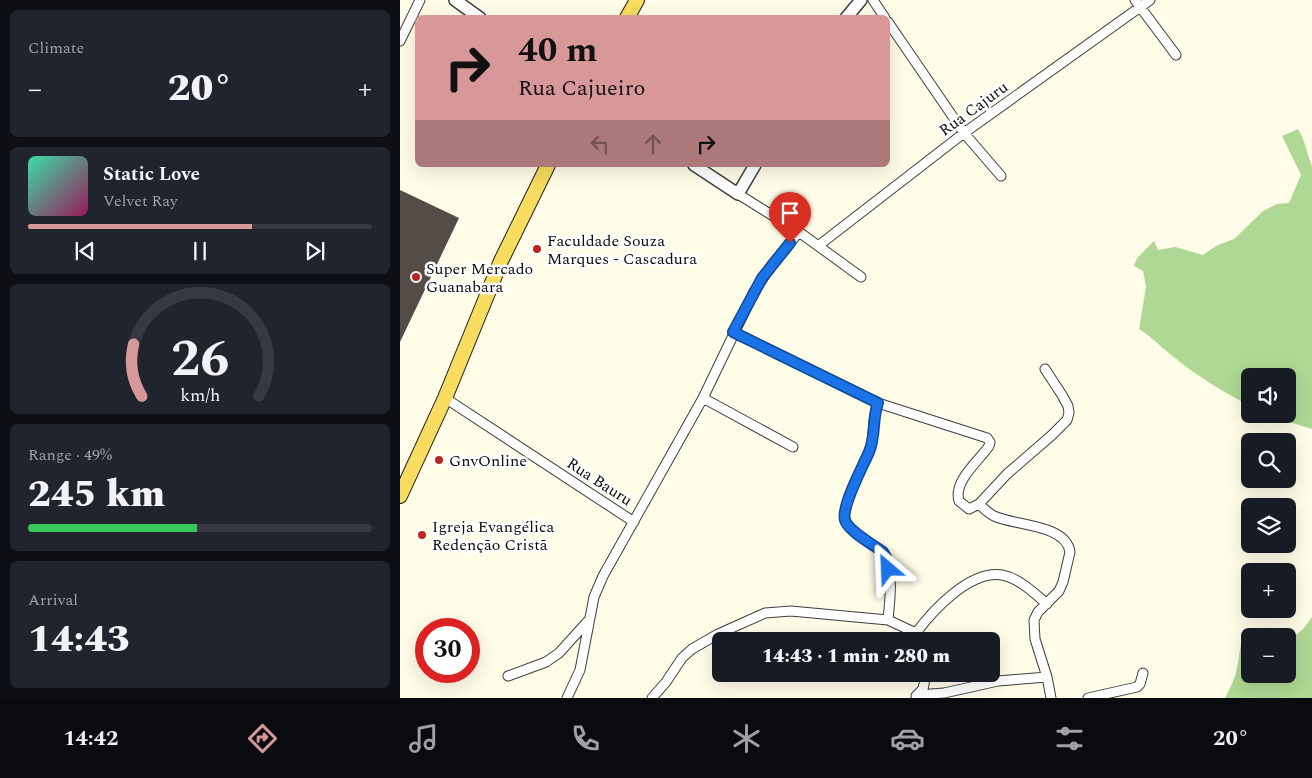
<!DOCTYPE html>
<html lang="en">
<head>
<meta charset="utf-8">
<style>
  :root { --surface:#171b24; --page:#20242c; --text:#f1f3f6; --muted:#9ea1a6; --line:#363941; --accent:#d89798 }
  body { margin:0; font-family:Spectral,serif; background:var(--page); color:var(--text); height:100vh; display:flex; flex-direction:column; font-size:19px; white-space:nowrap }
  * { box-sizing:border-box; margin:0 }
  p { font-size:16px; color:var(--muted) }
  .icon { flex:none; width:28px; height:28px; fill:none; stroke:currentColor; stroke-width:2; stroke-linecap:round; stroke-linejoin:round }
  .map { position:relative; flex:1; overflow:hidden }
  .panel { display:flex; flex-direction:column; gap:10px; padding:10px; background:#0d0f14; width:400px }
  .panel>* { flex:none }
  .top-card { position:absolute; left:15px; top:15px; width:475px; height:152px; border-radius:8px; box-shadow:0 5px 20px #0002; background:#d89798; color:#111; overflow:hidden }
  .buttons { position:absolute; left:841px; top:368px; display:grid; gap:10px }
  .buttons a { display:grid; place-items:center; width:55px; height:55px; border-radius:8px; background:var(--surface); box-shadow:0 5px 20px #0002; font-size:25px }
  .speed { position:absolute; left:15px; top:618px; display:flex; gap:10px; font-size:25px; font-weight:700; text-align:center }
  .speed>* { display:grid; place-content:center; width:65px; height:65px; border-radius:50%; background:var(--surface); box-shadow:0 5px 20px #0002; line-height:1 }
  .speed .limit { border:8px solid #d22; background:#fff; color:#111 }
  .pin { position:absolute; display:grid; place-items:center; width:42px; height:42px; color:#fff; margin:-51px -21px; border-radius:50% 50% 50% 0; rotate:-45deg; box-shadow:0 0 5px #0007 }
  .pin .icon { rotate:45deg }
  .me { position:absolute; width:55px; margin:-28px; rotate:334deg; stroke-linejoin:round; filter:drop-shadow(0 0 4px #0008) }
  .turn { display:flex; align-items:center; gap:18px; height:105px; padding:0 20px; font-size:22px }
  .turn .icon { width:65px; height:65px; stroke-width:2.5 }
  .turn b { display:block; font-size:35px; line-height:42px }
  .lanes { display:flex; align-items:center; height:48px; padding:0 20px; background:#0003; justify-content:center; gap:25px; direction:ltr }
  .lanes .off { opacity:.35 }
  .big { font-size:38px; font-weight:800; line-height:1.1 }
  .panel .tile { flex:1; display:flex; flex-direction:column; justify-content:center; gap:8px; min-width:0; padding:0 18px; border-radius:8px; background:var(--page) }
  .panel .dial { align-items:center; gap:0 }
  .dial svg { height:130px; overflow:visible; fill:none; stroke:var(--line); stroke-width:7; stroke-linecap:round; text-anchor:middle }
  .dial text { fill:var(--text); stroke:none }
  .song { display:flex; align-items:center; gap:15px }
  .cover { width:60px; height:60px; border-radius:8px; background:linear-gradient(135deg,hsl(160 70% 55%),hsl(330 70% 35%)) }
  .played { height:5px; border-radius:2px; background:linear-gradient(90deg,var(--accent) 65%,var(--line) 65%) }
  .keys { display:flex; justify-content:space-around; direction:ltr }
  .heat { display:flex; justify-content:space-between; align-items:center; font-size:28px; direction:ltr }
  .charge { height:8px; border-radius:4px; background:linear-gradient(90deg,#34c759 49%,var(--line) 0) }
  .trip { position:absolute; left:312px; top:632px; width:288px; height:50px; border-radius:8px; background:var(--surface); box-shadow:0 5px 20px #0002; font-weight:800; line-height:50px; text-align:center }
  .dock { display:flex; height:80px; justify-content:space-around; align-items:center; background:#090b0e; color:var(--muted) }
  .dock .icon { width:35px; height:35px }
  .dock .on { color:var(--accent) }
  .dock b { font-size:22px; color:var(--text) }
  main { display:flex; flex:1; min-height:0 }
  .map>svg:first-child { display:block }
</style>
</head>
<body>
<main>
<section class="panel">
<div class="tile"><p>Climate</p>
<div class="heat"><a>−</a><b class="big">20°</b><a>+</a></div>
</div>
<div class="tile">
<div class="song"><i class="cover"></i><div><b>Static Love</b><p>Velvet Ray</p></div></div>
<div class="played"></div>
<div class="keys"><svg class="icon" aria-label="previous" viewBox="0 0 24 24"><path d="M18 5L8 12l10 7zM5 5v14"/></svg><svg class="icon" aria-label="pause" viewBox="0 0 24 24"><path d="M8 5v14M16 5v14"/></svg><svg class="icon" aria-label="next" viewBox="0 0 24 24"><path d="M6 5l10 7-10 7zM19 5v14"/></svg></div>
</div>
<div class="tile dial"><svg viewBox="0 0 100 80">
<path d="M14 69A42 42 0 1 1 86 69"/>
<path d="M14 69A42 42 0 0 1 9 37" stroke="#d89798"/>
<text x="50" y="56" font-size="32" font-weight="700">26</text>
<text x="50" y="72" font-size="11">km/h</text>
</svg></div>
<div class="tile"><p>Range · 49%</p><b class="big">245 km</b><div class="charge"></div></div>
<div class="tile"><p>Arrival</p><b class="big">14:43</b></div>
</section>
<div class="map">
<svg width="912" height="698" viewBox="0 0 912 698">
  <rect width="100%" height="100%" fill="#fffce8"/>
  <!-- forest -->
  <path fill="#aed893" d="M898,129C905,140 907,154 912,166V429L864,414H888V376H850V406C824,392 798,377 775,358C763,349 753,338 739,329L746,287L743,271L734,266L737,258L754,241L758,250L775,247L803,255L816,246L834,239L863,211L877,204L889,203L901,175L882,136Z
    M912,617V698H825C830,688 835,679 837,668C840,657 838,652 843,640L850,646V674H888V641L903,629Z"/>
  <!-- building -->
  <path fill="#534c47" d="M0,190L59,218L0,342Z"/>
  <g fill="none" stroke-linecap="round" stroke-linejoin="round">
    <!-- minor casing -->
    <g stroke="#3e3e3e" stroke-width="11">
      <path id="minor" d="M473,0L485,18
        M735,0L776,55
        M488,22L564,133L601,176
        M0,41L20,0
        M338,194L399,232L461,277
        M418,246L564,133L750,0
        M333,332L478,403L587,438L590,442L589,446C579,461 553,481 559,501L569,509L579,504L607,474L652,435L667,420L669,413L668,406L662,395L645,369
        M45,398L234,522
        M303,398L393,447
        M478,403C471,419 476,436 469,452C463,466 441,506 445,520C448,531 474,545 483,552C494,571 490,599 488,620
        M579,504C584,509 588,513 594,516C615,526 666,524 670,552L663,582L659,591L638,612L634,620L635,639L647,677L651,698
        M516,633C533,610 570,570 602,575C619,578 634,593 647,604
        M108,676L146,662L159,653L188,621
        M518,695L544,693L598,681L647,677
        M516,696L523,689L526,674
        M167,698L180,670L194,597L203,576L303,398L354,292L371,266L399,232
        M252,698L266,682L282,658L292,649L318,634L365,613L391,611L488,620L516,633L519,641
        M688,698L737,687L740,684L743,673"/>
    </g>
    <!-- tertiary casing -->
    <g stroke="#3e3e3e" stroke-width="14">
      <path id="tertiary" d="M55,0L80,18
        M446,18L461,0
        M294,165L338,194L355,165"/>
    </g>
    <!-- primary casing -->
    <g stroke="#1c1c1c" stroke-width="16">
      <path id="primary" d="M227,18L237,0
        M0,496L45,398L101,261L148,165"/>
    </g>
    <!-- minor -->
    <use href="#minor" stroke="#fff" stroke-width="9"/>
    <!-- tertiary -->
    <use href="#tertiary" stroke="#fff" stroke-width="11"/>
    <!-- primary -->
    <use href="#primary" stroke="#f8dc5f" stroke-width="14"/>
  </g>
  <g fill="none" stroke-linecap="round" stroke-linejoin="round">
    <!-- route casing -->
    <g stroke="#114b97" stroke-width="12">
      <path id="route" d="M390,243L362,278L333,332L478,403C472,419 476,436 469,452C463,466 441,507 445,520C448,531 474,545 483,552L486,557L488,569"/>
    </g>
    <!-- route -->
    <use href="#route" stroke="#1a73e8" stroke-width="9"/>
  </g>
  <!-- markers -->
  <g fill="#b92624" stroke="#fff" stroke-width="2">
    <circle cx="137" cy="249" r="5"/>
    <circle cx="16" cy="277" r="5"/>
    <circle cx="39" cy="460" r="5"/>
    <circle cx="22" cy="535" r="5"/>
  </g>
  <g text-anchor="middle" stroke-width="5" stroke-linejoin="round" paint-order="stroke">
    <!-- street labels -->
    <g font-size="16" fill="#0b0b0b" stroke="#fff">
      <text transform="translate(573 108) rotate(-36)" y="6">Rua Cajuru</text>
      <text transform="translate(200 481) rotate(33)" y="6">Rua Bauru</text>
    </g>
    <!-- poi labels -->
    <g font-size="16" fill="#0b0b0b" stroke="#fff" text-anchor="start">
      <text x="147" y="246">Faculdade Souza<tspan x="147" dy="18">Marques - Cascadura</tspan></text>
      <text x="26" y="274">Super Mercado<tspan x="26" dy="18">Guanabara</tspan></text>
      <text x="49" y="466">GnvOnline</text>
      <text x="32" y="532">Igreja Evangélica<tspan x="32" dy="18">Redenção Cristã</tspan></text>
    </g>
  </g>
</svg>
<div class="buttons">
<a><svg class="icon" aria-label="sound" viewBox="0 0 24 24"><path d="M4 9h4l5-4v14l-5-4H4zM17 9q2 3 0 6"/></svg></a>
<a><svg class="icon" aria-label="search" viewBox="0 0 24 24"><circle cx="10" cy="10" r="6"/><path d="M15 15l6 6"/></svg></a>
<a><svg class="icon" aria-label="layers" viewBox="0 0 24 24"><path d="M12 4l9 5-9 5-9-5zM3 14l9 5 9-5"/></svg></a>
<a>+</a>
<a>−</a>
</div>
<div class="speed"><div class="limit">30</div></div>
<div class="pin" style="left:390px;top:243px;background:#d93025"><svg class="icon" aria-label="arrive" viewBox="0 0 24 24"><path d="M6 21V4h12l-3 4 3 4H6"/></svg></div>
<svg class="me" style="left:488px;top:569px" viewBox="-20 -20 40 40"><path d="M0-17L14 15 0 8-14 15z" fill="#1a73e8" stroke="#fff" stroke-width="4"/></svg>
<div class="trip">14:43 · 1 min · 280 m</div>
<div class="top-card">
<div class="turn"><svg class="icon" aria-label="right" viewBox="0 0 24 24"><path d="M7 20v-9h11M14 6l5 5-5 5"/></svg><div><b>40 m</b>Rua Cajueiro</div></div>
<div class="lanes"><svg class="icon off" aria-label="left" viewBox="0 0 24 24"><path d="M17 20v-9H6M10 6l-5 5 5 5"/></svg><svg class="icon off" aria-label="ahead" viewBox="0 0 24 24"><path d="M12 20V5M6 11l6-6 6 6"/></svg><svg class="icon" aria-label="right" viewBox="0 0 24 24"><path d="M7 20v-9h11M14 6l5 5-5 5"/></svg></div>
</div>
</div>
</main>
<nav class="dock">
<b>14:42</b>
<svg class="icon on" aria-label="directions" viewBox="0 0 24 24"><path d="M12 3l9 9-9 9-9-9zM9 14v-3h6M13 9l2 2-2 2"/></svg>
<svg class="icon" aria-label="music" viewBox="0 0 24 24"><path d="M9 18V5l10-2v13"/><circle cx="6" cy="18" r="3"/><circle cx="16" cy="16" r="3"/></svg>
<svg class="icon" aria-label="phone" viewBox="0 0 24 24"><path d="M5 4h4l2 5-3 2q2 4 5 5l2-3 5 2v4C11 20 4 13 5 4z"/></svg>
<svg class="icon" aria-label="climate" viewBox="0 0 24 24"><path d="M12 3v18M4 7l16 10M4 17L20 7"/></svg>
<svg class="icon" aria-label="car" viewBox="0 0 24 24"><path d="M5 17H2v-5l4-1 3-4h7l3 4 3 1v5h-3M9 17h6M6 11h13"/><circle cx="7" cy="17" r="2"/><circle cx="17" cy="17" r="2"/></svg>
<svg class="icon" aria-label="filters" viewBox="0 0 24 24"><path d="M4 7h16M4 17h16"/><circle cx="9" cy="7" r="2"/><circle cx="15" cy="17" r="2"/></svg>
<b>20°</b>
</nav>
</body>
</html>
